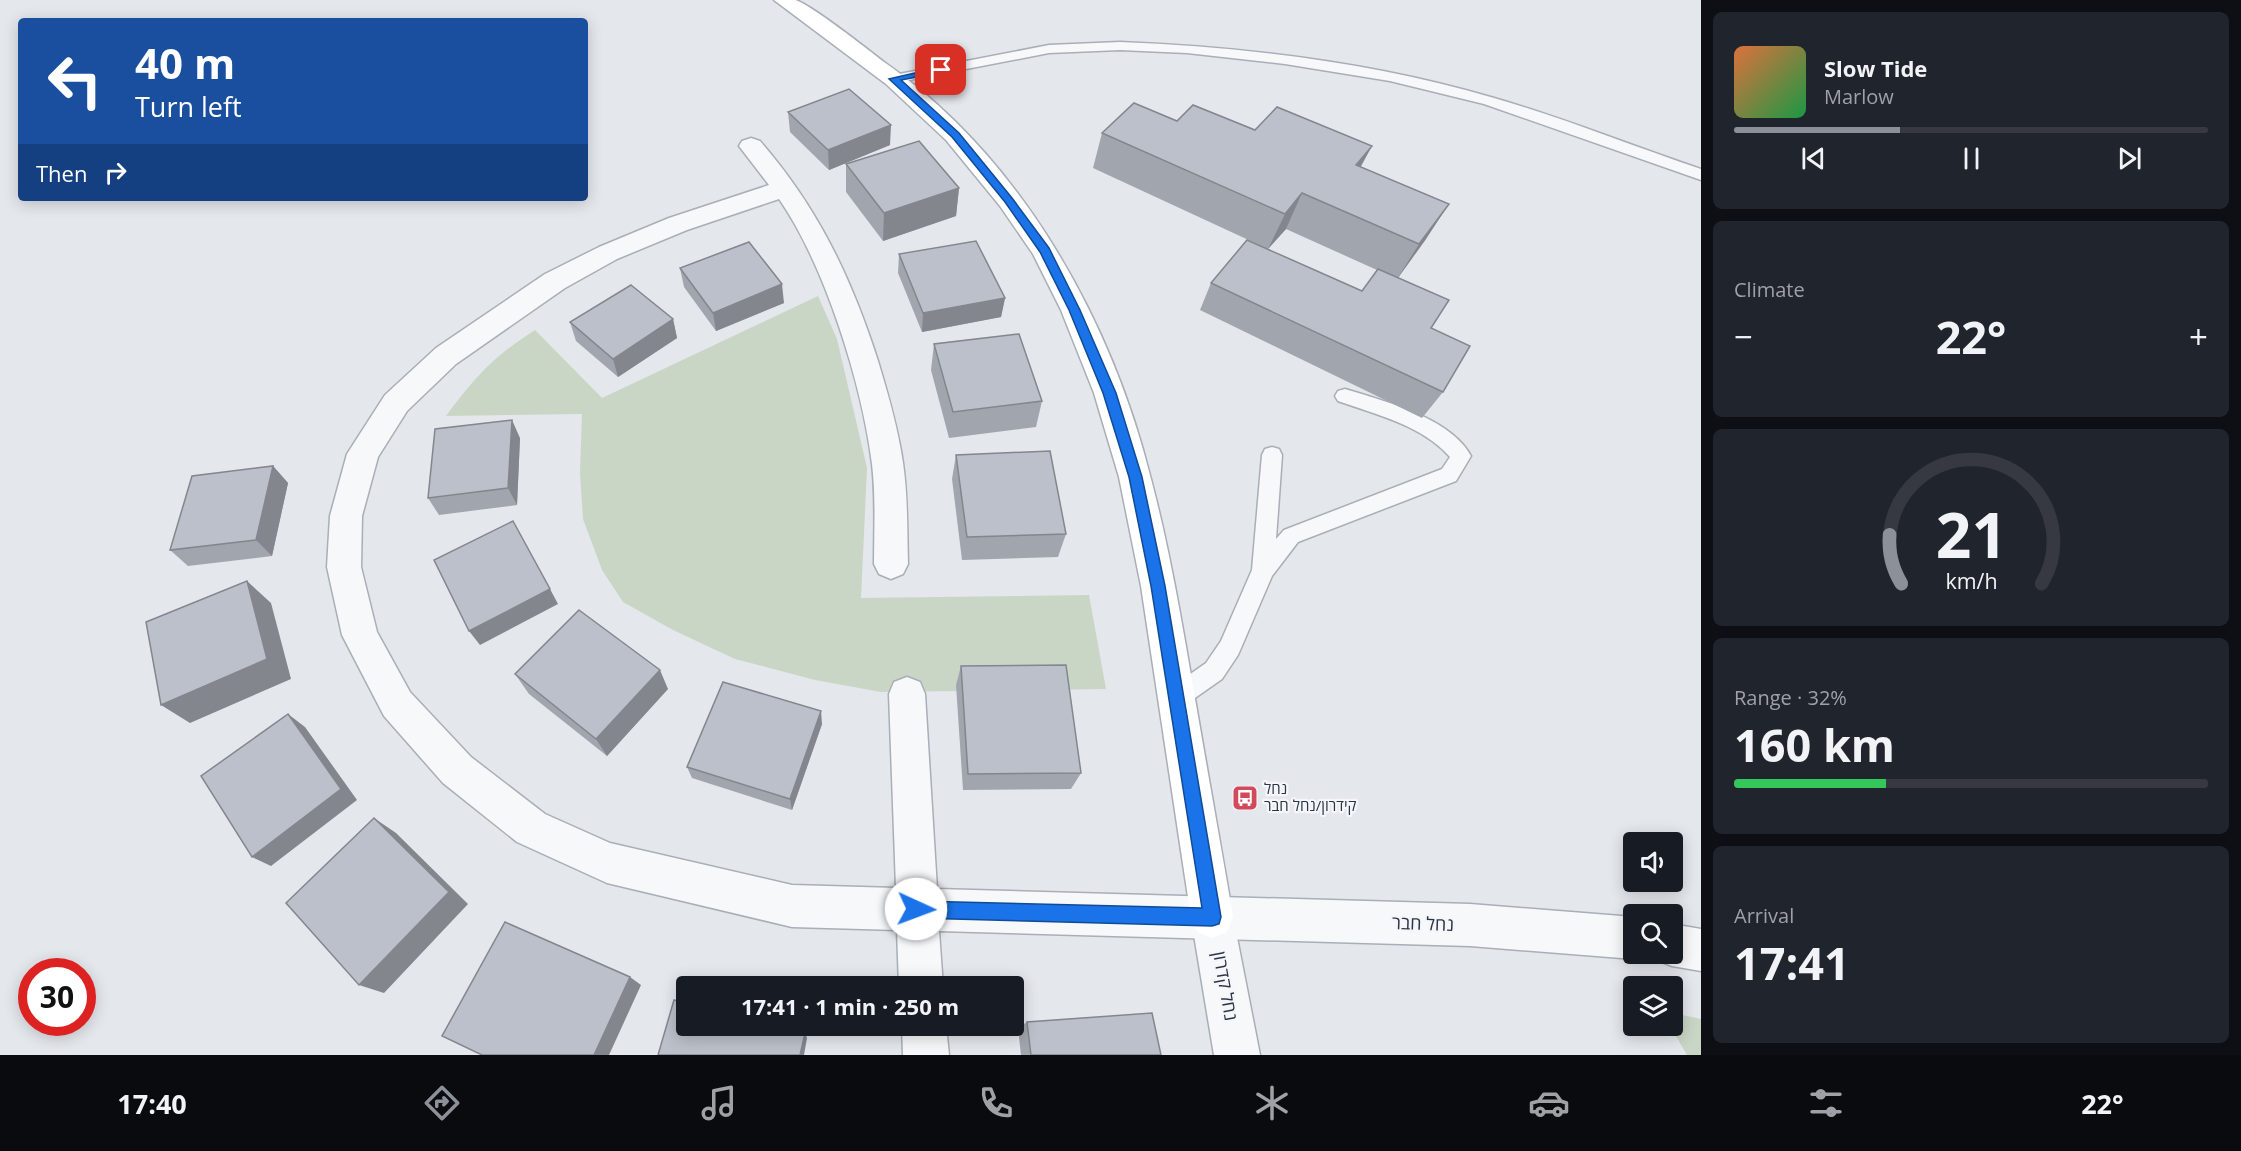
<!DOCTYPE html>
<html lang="en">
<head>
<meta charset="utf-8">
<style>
  :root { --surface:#171b24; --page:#20242c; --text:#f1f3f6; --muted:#9ea1a6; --line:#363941; --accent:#8c9099 }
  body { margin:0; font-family:"Open Sans",Heebo,sans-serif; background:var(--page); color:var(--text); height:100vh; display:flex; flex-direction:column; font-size:22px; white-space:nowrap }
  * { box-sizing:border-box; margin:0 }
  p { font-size:20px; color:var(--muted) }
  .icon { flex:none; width:33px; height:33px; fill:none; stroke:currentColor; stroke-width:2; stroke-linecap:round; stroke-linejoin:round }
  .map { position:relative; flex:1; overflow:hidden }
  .details { display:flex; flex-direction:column; gap:12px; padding:12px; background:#0d0f14; width:540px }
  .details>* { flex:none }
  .top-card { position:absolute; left:18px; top:18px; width:570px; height:183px; border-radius:6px; box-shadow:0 3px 15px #0003; background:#1a4fa0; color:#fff; overflow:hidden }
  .buttons { position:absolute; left:1623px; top:832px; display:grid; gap:12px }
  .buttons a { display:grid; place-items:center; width:60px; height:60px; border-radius:6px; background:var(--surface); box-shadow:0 3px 15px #0003; font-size:30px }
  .speed { position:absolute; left:18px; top:958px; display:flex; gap:12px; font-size:30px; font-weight:700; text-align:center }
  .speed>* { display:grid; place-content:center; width:78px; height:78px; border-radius:50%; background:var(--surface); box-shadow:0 3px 15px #0003; line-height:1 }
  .speed .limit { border:9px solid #d22; background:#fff; color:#111 }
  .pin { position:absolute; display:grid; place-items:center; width:51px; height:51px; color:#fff; margin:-26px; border-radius:12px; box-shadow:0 3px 9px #0006 }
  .me { position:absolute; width:66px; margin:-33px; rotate:92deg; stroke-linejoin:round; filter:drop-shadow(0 0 4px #0008) }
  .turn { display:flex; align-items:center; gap:21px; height:126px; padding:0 18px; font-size:27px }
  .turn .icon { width:78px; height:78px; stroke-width:2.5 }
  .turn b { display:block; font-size:42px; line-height:51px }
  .then { display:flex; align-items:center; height:57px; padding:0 18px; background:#0003; gap:12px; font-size:22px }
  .big { font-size:45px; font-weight:700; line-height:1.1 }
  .details .tile { flex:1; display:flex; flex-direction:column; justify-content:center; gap:9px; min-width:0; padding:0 21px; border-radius:9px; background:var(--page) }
  .details .dial { align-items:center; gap:0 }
  .dial svg { height:156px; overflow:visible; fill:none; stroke:var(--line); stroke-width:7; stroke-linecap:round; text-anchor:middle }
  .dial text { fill:var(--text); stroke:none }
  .song { display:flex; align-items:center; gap:18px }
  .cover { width:72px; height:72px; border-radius:9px; background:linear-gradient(135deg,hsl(20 70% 55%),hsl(140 70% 35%)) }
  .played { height:6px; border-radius:3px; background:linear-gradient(90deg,var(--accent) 35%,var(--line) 35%) }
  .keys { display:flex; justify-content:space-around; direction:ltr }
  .heat { display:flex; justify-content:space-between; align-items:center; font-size:33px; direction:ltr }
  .charge { height:9px; border-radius:4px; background:linear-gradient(90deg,#34c759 32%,var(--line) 0) }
  .trip { position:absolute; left:676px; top:976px; width:348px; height:60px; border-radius:6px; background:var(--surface); box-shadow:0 3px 15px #0003; font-weight:700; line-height:60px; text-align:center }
  .tabs { display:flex; height:96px; justify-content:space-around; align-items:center; background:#090b0e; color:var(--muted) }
  .tabs .icon { width:42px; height:42px }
  .tabs .active { color:var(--accent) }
  .tabs b { font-size:27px; color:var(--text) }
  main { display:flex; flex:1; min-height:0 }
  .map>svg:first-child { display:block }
</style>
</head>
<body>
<main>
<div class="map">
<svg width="1701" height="1055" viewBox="0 0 1701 1055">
  <rect width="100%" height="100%" fill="#e4e7ec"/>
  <!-- green -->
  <path fill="#c9d6c5" d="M818,296L837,339L867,468L861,598L1089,595L1106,689L881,692L815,680L735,659L673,630L623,602L602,570L583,519L580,473L582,414L446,416C476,376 493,357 535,330L602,398Z
    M1673,1013L1701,1019V1055H1687L1670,1026H1672Z"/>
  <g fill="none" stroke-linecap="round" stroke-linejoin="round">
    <!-- service casing -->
    <g stroke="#a9aeb7" stroke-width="3">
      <path id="service" d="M1120,42C1245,47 1373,62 1494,98C1564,118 1632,146 1701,169V180L1484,104L1390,81L1285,64L1187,53L1120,50L1049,53L894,83L887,79L894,75L1049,45Z
        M1345,389C1384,401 1451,418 1471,456L1456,481L1298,542L1272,576L1238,655L1222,679L1185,705L1177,708L1169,705L1165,697L1169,689L1206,663L1221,641L1252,570L1262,455L1265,449L1272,447L1279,449L1282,455L1276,539L1284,530L1442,469L1450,457C1422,425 1377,415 1338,401L1335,396L1338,391Z"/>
    </g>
    <!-- minor casing -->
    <g stroke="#a9aeb7" stroke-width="3">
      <path id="minor" d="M751,138L760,141C818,208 851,277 878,361C888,394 898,428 903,463C908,497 907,530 908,564L903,574L891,579L879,574L874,564C874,531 876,497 872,464C862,384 825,265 779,199L687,230L617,259L565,288L456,364L407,411L378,457L362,516L361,567L377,632L410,692L471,757L545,814L610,843L792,885L896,888L889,694L894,682L907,677L920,682L925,694L937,889L1470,904L1634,917V954H1646L1634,959L1470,946L939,931L943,987H899L897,930L792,927L607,883L517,842L443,783L384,716L342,635L327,567L330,516L347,454L385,395L436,348L545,274L599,247L669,218L769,185L739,146L742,141Z
        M1672,924L1701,929V971L1672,966L1657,960L1654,954H1672Z
        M902,1026H946L949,1055H903Z"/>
    </g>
    <!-- tertiary casing -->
    <g stroke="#a9aeb7" stroke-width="3">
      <path id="tertiary" d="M1212,896L1227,902L1233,917L1260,1055H1214L1191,917L1197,902Z"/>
    </g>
    <!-- secondary casing -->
    <g stroke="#a9aeb7" stroke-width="3">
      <path id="secondary" d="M774,0C780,0 788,0 795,0C807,2 870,51 884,62C1021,158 1111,319 1151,479C1169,547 1181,617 1193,687C1206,764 1220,840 1233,917L1227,932L1212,938L1197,932L1191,917L1141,586L1119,477L1094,393L1061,310L1033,254L1000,206L946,140L886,84Z"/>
    </g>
    <!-- service -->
    <use href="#service" fill="#f7f8fa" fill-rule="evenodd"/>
    <!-- minor -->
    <use href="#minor" fill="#f7f8fa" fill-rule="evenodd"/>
    <!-- tertiary -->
    <use href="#tertiary" fill="#f7f8fa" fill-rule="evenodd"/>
    <!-- secondary -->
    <use href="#secondary" fill="#fff" fill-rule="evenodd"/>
  </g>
  <!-- wall -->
  <path fill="#a1a5ae" d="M788,112L890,145L829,170L790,132Z
    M1177,121L1255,130L1361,167L1426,239L1398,278L1431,328L1443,392L1422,418L1200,310L1211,283L1362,291L1377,270L1286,229L1268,249L1093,168L1102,133Z
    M846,164L959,188L956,216L883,241L846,192Z
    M899,254L1005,298L1001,317L922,332L898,273Z
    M680,268L784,303L716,331L684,287Z
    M673,319L677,338L618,377L576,341L570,322Z
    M934,344L1042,401L1036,427L949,438L931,370Z
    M520,438L517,505L439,515L428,498Z
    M956,455L1066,534L1058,557L962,560L952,479Z
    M273,466L288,483L272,556L188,566L170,550Z
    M961,666L1081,773L1071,789L963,790L956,685Z
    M515,674L668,689L607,756L529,694Z
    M822,724L792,810L692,778L687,767Z
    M1027,1022L1161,1055H1021L1018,1028Z"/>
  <!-- shaded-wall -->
  <path fill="#83868d" d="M891,125L890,145L829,170L828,150Z
    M1372,146L1353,181L1356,165Z
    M959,188L956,216L883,241L884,213Z
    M1302,193L1286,229L1268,249L1285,214Z
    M1449,204L1426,239L1397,279L1419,244Z
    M782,284L784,303L716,331L713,313Z
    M1005,298L1001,317L922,332L923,313Z
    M673,319L677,338L618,377L613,359Z
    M512,420L520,438L517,505L508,488Z
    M273,466L288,483L272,556L256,540Z
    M247,581L271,603L291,679L190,723L161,705Z
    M550,589L558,604L480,645L469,631Z
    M660,670L668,689L607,756L596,739Z
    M821,711L822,724L792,810L790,799Z
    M288,714L305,727L357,800L271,866L252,857Z
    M374,818L396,833L468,904L384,993L359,985Z
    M630,977L641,985L609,1055H594Z
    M805,1033L807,1038L804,1055H800Z"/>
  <!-- building -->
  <path fill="#bbc0ca" stroke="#83868d" stroke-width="1.5" d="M849,89L891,125L828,150L788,112Z
    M1134,103L1177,121L1193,105L1255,130L1277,107L1372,146L1356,165L1449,204L1419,244L1302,193L1285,214L1102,133Z
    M919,141L959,188L884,213L846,164Z
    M1247,240L1362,291L1378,269L1449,300L1431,328L1470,346L1443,392L1211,283Z
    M976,241L1005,298L923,313L899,254Z
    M749,242L782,284L713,313L680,268Z
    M631,285L673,319L613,359L570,322Z
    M1019,334L1042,401L953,412L934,344Z
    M512,420L508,488L428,498L435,429Z
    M1050,451L1066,534L967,537L956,455Z
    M273,466L256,540L170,550L192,476Z
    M513,521L550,589L469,631L434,560Z
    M247,581L267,659L161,705L146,622Z
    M579,610L660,670L596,739L515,674Z
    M1066,665L1081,773L968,774L961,666Z
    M723,682L821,711L790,799L687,767Z
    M288,714L341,789L252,857L201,776Z
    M374,818L449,892L359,985L286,903Z
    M505,922L630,977L594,1055H482L442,1036Z
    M674,1000L687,1003V1026H778L805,1033L800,1055H658Z
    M1152,1013L1161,1055H1031L1027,1022Z"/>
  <!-- route -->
  <path fill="#1a73e8" stroke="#114b97" stroke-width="1.5" d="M941,67L944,68V72L901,80L959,133L1012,198L1049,248L1080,310L1116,393L1142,477L1165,586L1221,917L1219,924L1212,926L916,918L910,916L908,909L910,903L916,901L1202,908L1151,586L1129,477L1103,393L1069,310L1040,252L1005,202L952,137L889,79Z"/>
  <!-- icons -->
  <defs>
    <g id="bus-square" transform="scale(1.35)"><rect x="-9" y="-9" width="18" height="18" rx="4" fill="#d1495b" stroke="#f4f6f9"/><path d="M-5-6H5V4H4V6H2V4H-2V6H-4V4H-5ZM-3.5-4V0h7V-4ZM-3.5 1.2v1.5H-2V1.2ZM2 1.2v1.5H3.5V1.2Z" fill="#fff"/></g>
  </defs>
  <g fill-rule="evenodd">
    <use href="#bus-square" x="1245" y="798"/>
  </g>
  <g text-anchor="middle" stroke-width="4.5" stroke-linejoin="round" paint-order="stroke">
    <!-- poi labels -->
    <g font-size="15" fill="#2b3445" stroke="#f4f6f9" text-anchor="start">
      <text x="1264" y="794">נחל<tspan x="1264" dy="17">קידרון/נחל חבר</tspan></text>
    </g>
    <!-- near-street labels -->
    <g font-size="18" fill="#2b3445" stroke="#f4f6f9">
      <text transform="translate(1423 924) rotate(2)" y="6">נחל חבר</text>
      <text transform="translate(1225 986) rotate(80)" y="6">נחל קדרון</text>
    </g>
  </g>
</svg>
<div class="buttons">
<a><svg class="icon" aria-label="sound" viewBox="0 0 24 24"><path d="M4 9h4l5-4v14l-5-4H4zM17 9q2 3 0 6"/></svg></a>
<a><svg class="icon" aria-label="search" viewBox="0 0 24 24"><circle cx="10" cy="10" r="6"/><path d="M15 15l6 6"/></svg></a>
<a><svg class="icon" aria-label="layers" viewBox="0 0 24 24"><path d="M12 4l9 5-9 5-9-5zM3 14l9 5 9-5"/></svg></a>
</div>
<div class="speed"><div class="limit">30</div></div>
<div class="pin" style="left:941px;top:70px;background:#d93025"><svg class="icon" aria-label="arrive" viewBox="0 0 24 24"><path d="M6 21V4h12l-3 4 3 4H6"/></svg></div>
<svg class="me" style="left:916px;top:909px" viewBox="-20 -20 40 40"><circle r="19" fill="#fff"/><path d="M0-13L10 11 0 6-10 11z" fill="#1a73e8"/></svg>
<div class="trip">17:41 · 1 min · 250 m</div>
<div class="top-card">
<div class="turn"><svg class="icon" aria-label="left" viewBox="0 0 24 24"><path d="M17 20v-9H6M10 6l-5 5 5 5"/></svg><div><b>40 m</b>Turn left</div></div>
<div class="then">Then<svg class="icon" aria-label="right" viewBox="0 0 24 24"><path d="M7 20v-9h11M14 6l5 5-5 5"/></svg></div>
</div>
</div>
<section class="details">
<div class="tile">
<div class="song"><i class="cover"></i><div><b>Slow Tide</b><p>Marlow</p></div></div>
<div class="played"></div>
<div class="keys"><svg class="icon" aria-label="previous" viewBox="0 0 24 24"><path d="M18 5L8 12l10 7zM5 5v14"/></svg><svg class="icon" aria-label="pause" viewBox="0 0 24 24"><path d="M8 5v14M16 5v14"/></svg><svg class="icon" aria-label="next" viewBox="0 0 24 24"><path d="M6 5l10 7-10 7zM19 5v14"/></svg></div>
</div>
<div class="tile"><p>Climate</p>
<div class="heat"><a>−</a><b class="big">22°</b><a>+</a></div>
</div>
<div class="tile dial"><svg viewBox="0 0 100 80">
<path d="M14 69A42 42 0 1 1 86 69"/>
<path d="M14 69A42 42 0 0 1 8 44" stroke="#8c9099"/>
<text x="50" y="56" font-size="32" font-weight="700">21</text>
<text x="50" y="72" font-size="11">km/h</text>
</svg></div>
<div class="tile"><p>Range · 32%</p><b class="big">160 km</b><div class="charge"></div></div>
<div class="tile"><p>Arrival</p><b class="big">17:41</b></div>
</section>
</main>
<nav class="tabs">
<b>17:40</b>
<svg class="icon active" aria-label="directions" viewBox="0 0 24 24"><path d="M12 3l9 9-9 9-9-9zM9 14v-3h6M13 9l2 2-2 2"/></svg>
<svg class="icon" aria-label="music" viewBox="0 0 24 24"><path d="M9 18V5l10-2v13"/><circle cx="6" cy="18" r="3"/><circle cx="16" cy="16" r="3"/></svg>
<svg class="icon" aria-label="phone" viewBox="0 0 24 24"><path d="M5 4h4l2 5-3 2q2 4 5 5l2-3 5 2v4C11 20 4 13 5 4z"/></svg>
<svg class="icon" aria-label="climate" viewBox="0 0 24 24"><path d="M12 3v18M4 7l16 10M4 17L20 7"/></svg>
<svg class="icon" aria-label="car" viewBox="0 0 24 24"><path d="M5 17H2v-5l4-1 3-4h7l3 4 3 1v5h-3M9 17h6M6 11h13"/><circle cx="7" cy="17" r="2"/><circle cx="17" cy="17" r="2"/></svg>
<svg class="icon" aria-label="filters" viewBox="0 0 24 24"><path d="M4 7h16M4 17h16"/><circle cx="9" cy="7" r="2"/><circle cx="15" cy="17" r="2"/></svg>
<b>22°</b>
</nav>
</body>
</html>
